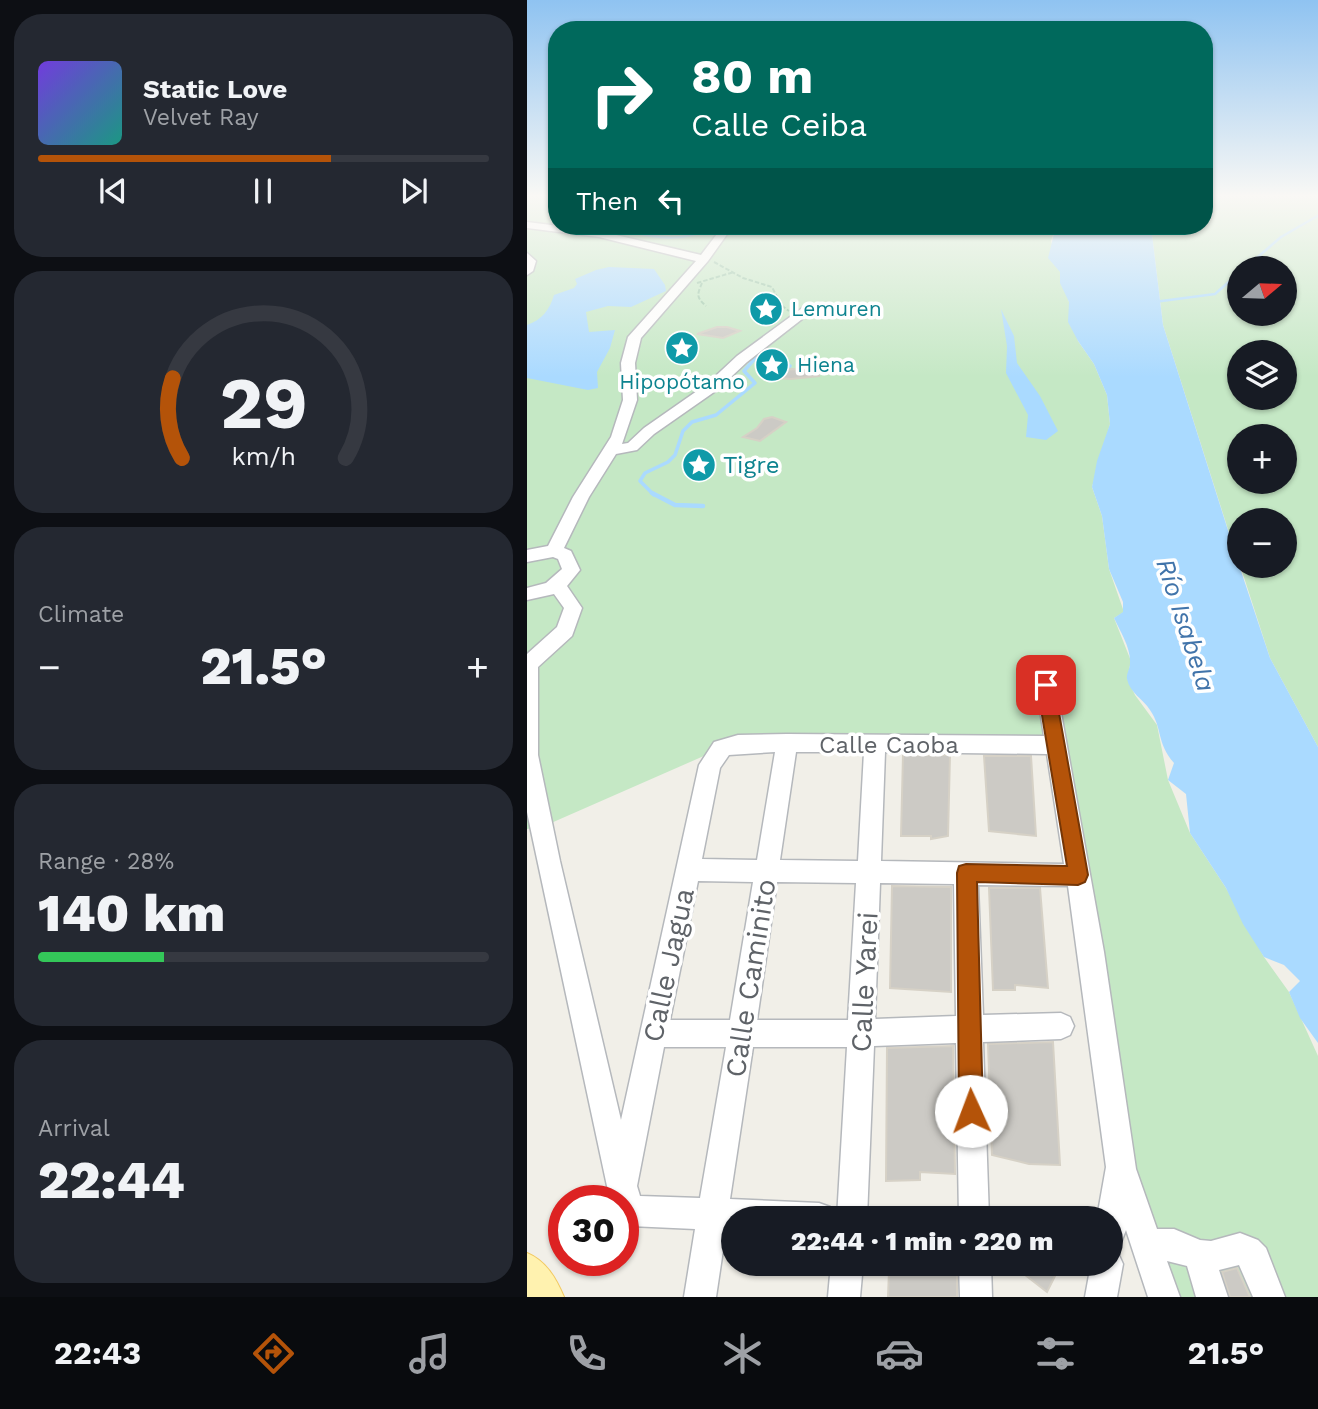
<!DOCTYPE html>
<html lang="en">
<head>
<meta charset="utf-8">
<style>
  :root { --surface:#171b24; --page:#242831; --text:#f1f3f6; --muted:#9ea1a6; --line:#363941; --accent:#b45309 }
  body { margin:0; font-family:"Work Sans",sans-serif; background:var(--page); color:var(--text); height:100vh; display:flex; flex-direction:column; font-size:26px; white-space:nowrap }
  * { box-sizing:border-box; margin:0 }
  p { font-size:23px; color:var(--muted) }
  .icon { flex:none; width:38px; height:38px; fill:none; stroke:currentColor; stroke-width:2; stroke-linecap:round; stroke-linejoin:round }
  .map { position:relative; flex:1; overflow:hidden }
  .drawer { display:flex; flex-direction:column; gap:14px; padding:14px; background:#0d0f14; width:527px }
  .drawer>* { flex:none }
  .guide { position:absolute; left:21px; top:21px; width:665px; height:214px; border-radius:28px; box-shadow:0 2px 5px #0004; background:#00695c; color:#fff; overflow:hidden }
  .needle { width:46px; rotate:71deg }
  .fabs { position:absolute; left:700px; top:256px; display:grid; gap:14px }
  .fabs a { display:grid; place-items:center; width:70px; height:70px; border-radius:50%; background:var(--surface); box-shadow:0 2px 5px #0004; font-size:35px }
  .speed { position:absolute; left:21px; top:1185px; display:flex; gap:14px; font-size:35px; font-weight:700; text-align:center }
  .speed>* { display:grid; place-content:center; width:91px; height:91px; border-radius:50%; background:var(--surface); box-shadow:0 2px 5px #0004; line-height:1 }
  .speed .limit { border:10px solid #d22; background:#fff; color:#111 }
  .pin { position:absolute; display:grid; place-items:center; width:60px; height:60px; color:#fff; margin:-30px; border-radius:14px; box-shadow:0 4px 10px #0006 }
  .me { position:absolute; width:77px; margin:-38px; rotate:358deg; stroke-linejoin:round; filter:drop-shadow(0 0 5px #0008) }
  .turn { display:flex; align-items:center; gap:24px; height:147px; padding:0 28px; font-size:32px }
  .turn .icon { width:91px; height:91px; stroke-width:2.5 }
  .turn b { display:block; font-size:49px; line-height:60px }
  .then { display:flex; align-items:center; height:66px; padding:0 28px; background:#0003; gap:14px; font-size:26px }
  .big { font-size:52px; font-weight:800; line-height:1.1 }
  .drawer .widget { flex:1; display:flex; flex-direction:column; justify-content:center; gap:10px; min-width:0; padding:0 24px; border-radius:28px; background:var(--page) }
  .drawer .dial { align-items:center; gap:0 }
  .dial svg { height:182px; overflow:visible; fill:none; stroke:var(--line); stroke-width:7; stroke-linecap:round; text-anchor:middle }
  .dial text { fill:var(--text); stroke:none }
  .song { display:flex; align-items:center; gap:21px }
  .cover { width:84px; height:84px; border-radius:10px; background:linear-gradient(135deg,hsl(260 70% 55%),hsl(170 70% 35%)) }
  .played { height:7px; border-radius:4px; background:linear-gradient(90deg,var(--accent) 65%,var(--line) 65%) }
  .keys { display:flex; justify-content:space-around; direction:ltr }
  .heat { display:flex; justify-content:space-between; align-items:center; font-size:38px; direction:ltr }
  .charge { height:10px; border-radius:5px; background:linear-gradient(90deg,#34c759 28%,var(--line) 0) }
  .trip { position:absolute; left:194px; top:1206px; width:402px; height:70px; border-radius:35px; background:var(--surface); box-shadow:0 2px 5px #0004; font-weight:800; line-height:70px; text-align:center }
  .menu { display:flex; height:112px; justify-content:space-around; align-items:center; background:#090b0e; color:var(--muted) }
  .menu .icon { width:49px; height:49px }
  .menu .selected { color:var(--accent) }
  .menu b { font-size:32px; color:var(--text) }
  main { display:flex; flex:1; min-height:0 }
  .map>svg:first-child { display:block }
</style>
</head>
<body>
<main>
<section class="drawer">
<div class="widget">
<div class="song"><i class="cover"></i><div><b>Static Love</b><p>Velvet Ray</p></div></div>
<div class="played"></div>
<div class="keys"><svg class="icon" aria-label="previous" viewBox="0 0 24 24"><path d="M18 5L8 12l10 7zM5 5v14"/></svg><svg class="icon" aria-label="pause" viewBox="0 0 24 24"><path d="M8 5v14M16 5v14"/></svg><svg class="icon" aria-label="next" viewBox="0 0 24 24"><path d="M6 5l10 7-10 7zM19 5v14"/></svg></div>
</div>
<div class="widget dial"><svg viewBox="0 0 100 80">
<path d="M14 69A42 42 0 1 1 86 69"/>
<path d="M14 69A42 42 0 0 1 10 34" stroke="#b45309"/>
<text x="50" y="56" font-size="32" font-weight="700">29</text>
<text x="50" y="72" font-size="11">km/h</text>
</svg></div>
<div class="widget"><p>Climate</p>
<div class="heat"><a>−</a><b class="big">21.5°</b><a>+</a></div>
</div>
<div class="widget"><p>Range · 28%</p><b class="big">140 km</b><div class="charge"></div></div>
<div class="widget"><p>Arrival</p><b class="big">22:44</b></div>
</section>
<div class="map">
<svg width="792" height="1297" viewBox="0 0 792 1297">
  <rect width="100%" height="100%" fill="#f1efe8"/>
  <!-- green -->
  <path fill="#c5e8c5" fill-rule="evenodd" d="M0,196H30V226H529L524,241L542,302L543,315L551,341L567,364L580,395L583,424L565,487L575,516L582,569L597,612L587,618L604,661L600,678L608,695L630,725L641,780L663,833L699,888L737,957L762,992L791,1056V1297H637L594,1167L529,745L195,748L15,827L0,829Z
    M677,196H791V747L743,658L713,565H758V520H712V564L636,325L624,226H677ZM712,268H758V313H712ZM712,352H758V397H712ZM712,436H758V481H712Z"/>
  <!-- water -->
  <path fill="#aadaff" d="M529,226H624L636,325L712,565L743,658L791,747V1043L773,1018L762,992L773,981L757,965L737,957L716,924L699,888L663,833L659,794L641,780L647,763C629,742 636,729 623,710C616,699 603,693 600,679C599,674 603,669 603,663C604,648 593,631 587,618L596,612V602L582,569L575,516L565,487L570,461L583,424L580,395L567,364L551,341L541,322L542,302L533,283V272L521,258Z
    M82,267L127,269L138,285L139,291L104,307L81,306L59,312L62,332L88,330L83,348L70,372L71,388L61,390L0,378V325C15,320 23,309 27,295L47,288L50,284L48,279L69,270Z
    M474,309L487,336L490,363L513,396L531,431L519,440L499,437L501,415L479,373L480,346Z"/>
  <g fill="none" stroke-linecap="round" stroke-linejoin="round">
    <!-- stream-far2 -->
    <path stroke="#aadaff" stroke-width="2.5" d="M107,226L105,232C131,238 160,243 183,226
      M125,236L132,226
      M718,268L754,237L792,215
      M627,302L688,294L712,273"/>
    <!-- stream-far1 -->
    <path stroke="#aadaff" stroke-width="3.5" d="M127,495L113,481L118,473L141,462L148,455L156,431L165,422L189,415L228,383L217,371L230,356L242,353L263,366"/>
    <!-- stream -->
    <path stroke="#aadaff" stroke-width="4.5" d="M125,493L148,505L176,506"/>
  </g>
  <!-- building -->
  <path fill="#cccac5" stroke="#d6d1c6" stroke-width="2" d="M190,327H200L213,331L196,338L170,334Z
    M264,369L291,370L292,376L264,379L238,377V374Z
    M245,417L259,422L233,441L216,437L230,428L237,419Z
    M376,755H423L421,836L404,839V836H374Z
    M457,756H504L509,836L462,831Z
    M365,886L424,887V992L363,988Z
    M462,888H513L521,988L488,985V990H466Z
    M526,1042L533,1165L502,1164L465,1155L461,1044Z
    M426,1046L428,1174L393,1172V1180L359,1181L360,1048Z
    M403,1264H430V1297H361L362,1271H403Z
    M484,1264H534L520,1292Z
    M710,1268L723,1297H703L695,1272Z"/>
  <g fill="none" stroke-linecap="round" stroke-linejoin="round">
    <!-- minor casing -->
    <g stroke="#b5b8bc" stroke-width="3">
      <path id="minor" d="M0,222L72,231L174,255L196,226H206L181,261L114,338L108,363L110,400L95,444L101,443L117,428L180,384L210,356L278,306L282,305L288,309L220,362L190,390L127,434L110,450L89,454L62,497L37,548L44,551L53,570L40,586L55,608L45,636L11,667V755L33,861L94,1120L172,765L187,742L211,735L260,734L517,736L509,685L512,679L519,677L526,679L529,685L577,952L609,1169L630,1229H647L673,1240L684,1241L713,1233L731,1240L739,1248L758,1297H726L712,1265L692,1270L701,1297H669L660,1266L640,1261L653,1297H621L599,1230L595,1240L584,1244V1218H570L579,1167L541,886L451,885L456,1015L534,1013L543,1017L547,1026L543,1035L534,1039L456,1042L462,1218H432L429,1043L347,1046L340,1218H310L320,1047H226L203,1199L292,1203L303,1207L307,1218H206V1230H199L189,1297H157L168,1229L103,1226L96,1223V1200H85L80,1186L0,812V654L30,627L37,608L27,594L0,600V588L19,583L35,569L31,559L26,557L0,562V550L21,546L46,497L84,437L96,400L94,363L101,337L169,261L72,237L0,228ZM248,752L230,860L175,859L193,768L202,755ZM269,752H337L331,861L253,860ZM358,752L520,754L537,864L354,861ZM171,881L226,882L203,1020H143ZM250,882L329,883L321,1020H230ZM353,883L427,884L429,1016L348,1019ZM137,1047H199L173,1198L113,1196L110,1186Z
        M0,253L9,261L6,271L0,275Z
        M584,1250L591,1253L596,1264L590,1297H558L564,1264H584Z
        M304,1264H336L333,1297H301Z
        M432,1264H464L465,1297H433Z"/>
    </g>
    <!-- major casing -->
    <g stroke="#f2c960" stroke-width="2">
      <path id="major" d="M0,1253C19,1261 29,1278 37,1297H0Z"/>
    </g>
    <!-- path -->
    <path stroke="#9cc7a9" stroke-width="2" stroke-dasharray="4.5 2" stroke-linecap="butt" d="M187,262L216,278L245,287L254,305L262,311
      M170,283L207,272
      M175,283C170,295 169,297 179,306"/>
    <!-- minor -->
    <use href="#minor" fill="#fff" fill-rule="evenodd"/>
    <!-- major -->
    <use href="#major" fill="#fff2af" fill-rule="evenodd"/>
  </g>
  <!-- sky -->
  <linearGradient id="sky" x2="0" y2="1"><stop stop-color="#8fc3f1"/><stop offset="0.52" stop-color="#f9f8f5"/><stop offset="1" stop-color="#f9f8f5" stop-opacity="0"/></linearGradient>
  <rect width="792" height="377" fill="url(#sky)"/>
  <!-- route -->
  <path fill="#b45309" stroke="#753606" stroke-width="2" d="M519,678L524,680L527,685L561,875L558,882L551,885L450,882L456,1111L452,1119L444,1123L436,1119L432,1111L430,873L432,866L439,864L540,866L510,685L513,680Z"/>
  <!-- icons -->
  <defs>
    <g id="sight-disc" transform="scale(1.75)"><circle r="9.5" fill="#0f9aa8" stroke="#fff"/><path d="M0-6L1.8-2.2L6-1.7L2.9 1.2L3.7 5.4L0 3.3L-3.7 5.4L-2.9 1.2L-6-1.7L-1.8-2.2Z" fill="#fff"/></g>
  </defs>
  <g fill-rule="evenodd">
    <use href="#sight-disc" x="239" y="309"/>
    <use href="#sight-disc" x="155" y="348"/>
    <use href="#sight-disc" x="245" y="365"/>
    <use href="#sight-disc" x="172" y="465"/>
  </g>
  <g text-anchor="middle" stroke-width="7" stroke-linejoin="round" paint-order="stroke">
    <!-- far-culture labels -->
    <g font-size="21" fill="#0d838f" stroke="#fff" text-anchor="start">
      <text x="264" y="316">Lemuren</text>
      <text x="270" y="372">Hiena</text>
      <text x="155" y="389" text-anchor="middle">Hipopótamo</text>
    </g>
    <!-- culture labels -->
    <g font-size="24" fill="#0d838f" stroke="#fff" text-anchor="start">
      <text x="196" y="473">Tigre</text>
    </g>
    <!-- street labels -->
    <g font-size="24" fill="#5f6368" stroke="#fff">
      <text x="362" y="753">Calle Caoba</text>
    </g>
    <!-- water labels -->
    <g font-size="26" font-style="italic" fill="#4174aa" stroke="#fff">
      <text transform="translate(659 625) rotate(72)" y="9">Río Isabela</text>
    </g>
    <!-- near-street labels -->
    <g font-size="28" fill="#5f6368" stroke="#fff">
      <text transform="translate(141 965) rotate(-78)" y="10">Calle Jagua</text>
      <text transform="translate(223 978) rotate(-81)" y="10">Calle Caminito</text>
      <text transform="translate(337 982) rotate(-87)" y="10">Calle Yarei</text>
    </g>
  </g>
</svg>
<div class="fabs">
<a><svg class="needle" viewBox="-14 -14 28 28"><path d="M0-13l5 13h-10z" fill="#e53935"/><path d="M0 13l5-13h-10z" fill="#9ea1a6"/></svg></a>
<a><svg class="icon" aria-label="layers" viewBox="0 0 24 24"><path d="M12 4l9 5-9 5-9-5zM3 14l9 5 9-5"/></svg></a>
<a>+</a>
<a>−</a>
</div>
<div class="speed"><div class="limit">30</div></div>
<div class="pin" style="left:519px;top:685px;background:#d93025"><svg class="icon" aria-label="arrive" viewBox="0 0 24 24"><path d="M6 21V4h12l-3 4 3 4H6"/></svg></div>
<svg class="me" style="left:444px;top:1111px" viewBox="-20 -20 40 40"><circle r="19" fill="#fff"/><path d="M0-13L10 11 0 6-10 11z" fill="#b45309"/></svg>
<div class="trip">22:44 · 1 min · 220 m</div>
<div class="guide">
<div class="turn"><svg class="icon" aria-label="right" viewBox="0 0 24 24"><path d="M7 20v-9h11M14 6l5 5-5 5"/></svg><div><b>80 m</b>Calle Ceiba</div></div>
<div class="then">Then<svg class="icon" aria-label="left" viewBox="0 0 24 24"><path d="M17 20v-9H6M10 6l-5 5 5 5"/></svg></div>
</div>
</div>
</main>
<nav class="menu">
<b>22:43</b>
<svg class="icon selected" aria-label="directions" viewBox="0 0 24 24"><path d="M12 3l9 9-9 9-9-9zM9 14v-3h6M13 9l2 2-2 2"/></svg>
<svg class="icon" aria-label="music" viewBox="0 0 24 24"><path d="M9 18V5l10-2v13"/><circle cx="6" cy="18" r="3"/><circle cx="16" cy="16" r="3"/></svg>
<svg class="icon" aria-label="phone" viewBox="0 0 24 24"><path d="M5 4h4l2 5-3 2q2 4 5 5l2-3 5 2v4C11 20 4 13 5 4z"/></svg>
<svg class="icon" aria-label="climate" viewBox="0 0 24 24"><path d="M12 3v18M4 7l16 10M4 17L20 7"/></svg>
<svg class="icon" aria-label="car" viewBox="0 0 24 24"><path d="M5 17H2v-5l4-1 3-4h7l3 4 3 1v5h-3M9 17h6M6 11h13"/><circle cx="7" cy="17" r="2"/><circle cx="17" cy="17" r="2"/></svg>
<svg class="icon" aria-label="filters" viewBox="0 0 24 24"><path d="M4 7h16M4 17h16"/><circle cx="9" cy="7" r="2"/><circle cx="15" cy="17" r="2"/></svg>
<b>21.5°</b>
</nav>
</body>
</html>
